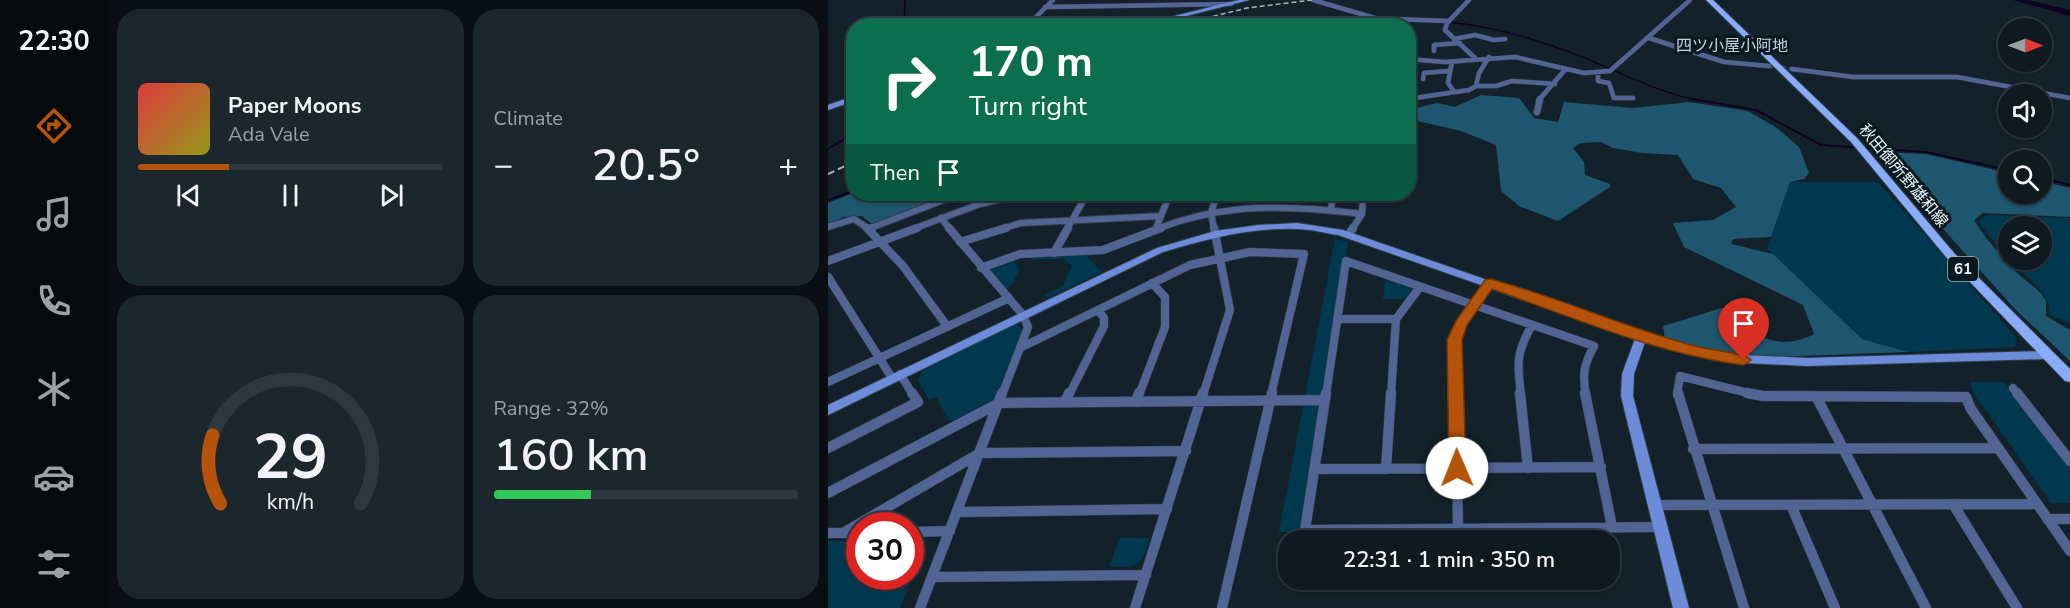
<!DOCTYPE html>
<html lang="en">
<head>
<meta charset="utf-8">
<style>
  :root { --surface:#0e1a20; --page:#1c272d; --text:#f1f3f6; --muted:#9ba1a5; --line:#2e383e; --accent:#b45309 }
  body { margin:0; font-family:"Nunito Sans","Noto Sans JP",sans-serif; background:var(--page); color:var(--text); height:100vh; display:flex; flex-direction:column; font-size:22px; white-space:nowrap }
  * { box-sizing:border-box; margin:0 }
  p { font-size:20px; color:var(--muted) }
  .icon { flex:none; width:33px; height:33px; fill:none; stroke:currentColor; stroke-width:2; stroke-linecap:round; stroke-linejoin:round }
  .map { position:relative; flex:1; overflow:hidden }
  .sheet { display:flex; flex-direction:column; gap:9px; padding:9px; background:#080e12; width:720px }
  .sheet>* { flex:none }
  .top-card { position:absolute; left:18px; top:18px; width:570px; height:183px; border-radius:24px; box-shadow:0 2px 4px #0004,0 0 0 2px var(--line); background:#0b6e4f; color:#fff; overflow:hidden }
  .needle { width:39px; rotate:90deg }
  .buttons { position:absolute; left:1170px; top:18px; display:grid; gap:12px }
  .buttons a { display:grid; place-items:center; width:54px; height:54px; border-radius:50%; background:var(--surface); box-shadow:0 2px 4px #0004,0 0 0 2px var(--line); font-size:30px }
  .speed { position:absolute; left:18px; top:512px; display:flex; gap:12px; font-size:30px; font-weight:700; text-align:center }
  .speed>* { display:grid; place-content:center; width:78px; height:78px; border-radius:50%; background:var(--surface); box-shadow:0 2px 4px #0004,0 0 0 2px var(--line); line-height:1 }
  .speed .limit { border:9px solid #d22; background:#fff; color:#111 }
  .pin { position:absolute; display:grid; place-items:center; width:51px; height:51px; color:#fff; margin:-62px -26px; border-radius:50% 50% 50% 0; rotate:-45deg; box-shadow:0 0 6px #0007 }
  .pin .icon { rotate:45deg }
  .me { position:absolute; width:66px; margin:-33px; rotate:359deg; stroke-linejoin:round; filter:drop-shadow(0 0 4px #0008) }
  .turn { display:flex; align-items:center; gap:21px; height:126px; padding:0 24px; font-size:27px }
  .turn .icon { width:78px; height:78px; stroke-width:2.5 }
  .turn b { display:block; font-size:42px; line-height:51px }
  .then { display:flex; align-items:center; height:57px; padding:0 24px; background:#0003; gap:12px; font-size:22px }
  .big { font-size:45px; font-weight:600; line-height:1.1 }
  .sheet .card { flex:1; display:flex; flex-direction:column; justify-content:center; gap:9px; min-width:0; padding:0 21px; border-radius:24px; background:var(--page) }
  .sheet .dial { align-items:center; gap:0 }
  .dial svg { height:156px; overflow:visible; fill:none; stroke:var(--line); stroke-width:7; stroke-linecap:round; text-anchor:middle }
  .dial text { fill:var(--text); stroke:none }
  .song { display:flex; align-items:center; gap:18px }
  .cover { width:72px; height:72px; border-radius:9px; background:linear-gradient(135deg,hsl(0 70% 55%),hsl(60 70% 35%)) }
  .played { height:6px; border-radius:3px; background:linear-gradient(90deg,var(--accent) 30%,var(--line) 30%) }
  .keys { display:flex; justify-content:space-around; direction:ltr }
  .heat { display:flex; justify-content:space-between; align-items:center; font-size:33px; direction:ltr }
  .charge { height:9px; border-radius:4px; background:linear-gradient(90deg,#34c759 32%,var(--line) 0) }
  .sheet .tiles { flex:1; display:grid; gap:9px; grid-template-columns:repeat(2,1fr) }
  .trip { position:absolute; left:450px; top:530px; width:342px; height:60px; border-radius:24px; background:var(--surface); box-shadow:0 2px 4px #0004,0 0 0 2px var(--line); font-weight:600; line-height:60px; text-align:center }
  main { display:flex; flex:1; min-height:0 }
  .dock { display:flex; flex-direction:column; width:108px; justify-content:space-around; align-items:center; background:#060a0d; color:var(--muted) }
  .dock .icon { width:42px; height:42px }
  .dock .selected { color:var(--accent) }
  .dock b { font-size:27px; color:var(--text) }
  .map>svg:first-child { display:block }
</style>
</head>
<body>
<main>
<nav class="dock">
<b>22:30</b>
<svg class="icon selected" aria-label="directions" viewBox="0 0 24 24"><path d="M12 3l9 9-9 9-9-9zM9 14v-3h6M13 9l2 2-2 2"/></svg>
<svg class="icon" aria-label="music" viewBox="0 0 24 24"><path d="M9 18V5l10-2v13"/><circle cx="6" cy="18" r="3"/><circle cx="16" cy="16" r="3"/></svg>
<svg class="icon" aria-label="phone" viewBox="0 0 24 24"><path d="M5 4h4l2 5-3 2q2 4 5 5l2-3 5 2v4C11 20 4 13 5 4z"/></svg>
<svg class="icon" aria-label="climate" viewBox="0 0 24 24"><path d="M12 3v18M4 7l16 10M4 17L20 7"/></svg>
<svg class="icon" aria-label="car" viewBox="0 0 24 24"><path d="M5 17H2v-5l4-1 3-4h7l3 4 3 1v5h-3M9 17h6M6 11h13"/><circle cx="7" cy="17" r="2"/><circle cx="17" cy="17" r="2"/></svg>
<svg class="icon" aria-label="filters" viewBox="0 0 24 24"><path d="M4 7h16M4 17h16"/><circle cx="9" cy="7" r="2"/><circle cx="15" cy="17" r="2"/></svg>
</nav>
<section class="sheet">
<div class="tiles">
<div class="card">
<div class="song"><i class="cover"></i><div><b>Paper Moons</b><p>Ada Vale</p></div></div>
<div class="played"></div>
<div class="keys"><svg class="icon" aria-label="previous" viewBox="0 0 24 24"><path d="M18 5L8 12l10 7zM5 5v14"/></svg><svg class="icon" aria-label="pause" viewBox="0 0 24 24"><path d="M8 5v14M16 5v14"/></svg><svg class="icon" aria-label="next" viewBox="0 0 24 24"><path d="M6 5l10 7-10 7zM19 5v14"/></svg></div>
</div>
<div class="card"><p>Climate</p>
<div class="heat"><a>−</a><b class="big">20.5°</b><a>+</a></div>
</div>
<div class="card dial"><svg viewBox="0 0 100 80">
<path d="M14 69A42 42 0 1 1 86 69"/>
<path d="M14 69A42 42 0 0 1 10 34" stroke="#b45309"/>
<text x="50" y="56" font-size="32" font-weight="700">29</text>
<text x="50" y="72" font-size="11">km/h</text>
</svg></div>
<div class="card"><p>Range · 32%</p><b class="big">160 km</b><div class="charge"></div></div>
</div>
</section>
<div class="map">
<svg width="1242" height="608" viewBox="0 0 1242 608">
  <rect width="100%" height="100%" fill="#13222a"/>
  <!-- green -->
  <path fill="#003850" d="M962,182H1050L1188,337L1187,347L1080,352L1034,339L939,249Z
    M1158,215L1242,218V323L1222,315C1222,289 1197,278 1181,260H1214V226H1180V259L1150,222Z
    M507,239L520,242L473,532H451Z
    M268,252L259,257L274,272L220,298L216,295L235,286L244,266L236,259L202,260L205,255Z
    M186,259L191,270L183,286L178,289L162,270L164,266Z
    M557,280L581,287L584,290L576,299H555Z
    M188,323L195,331L170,397L126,420H120L109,397L101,400L90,380L95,370Z
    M1142,382H1176L1242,467V503H1223L1146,393Z
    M292,538H322C312,568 312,567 281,567Z
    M83,540H98L72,608H0V541H31L32,576H82Z"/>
  <!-- forest -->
  <path fill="#1e556f" d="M653,95L691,98L706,118L730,122L736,102L805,108L861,102L920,111L949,128L971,147L981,173L976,179L962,182L943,237L905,239L903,244L945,254L1034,339L1080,352L942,357L882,352L837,340L835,326L894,308C922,332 948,354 986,334L975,305L856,247L845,223L885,220L908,207L893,188L865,179L850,155L814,153L785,148L773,142L753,143L745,148L756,162L757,175L782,184V187L730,221L691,206L673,191L668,145L633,131L581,119L580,110L609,103L627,107Z
    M1054,152L1098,154L1180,173V194H1214V181L1242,188V217L1155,213L1146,220L1158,238L1189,273L1213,293L1218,301V316L1242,330V361L1187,309L1054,161Z
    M25,193L26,194H131L61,221L44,224L34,216L15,217L0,225V203Z"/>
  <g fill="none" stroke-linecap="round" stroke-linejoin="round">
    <!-- stream-far1 -->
    <path stroke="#0f0121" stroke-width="1.5" d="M620,22C667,27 709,39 752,56C792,72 830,93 873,101
      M76,26L77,0"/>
    <!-- stream -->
    <path stroke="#0f0121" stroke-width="2" d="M864,99L928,110L993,145L1098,152L1180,170
      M0,149L26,133
      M1214,178L1242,185
      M0,200L26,191"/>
    <!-- river -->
    <path fill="#0f0121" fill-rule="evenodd" d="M1185,0H1200L1242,10V16Z"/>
    <!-- street-tunnel -->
    <path stroke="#334149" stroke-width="4.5" stroke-dasharray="4.5 2" stroke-linecap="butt" d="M941,66L964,69"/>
    <!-- street-far3 casing -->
    <g stroke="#313f47" stroke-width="5">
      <path id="street-far3" d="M485,0L547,18L556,26
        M641,0L619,23L617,30L647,58
        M217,7L403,4
        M199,26L225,0
        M483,26L564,19L621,21
        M821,38L896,62L941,66
        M626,39L647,35L666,40L677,39
        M606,51V45L632,43
        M580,59L617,62L687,57L756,73L782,71L862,0
        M624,62L620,83L625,90
        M964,69L1025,77H1129L1242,98
        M770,73V81L781,83L786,98H805
        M595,79L596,73L620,71
        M649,86H668L684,81L727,84
        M580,99L641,90L648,86L651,73L661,57
        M710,101L736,71"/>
    </g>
    <!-- street-far2 casing -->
    <g stroke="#313f47" stroke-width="8">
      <path id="street-far2" d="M709,112L712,99
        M503,209L505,194
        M113,218L122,229
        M0,227L26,219L41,229
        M328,228L342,194
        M40,229L131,194
        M85,229L152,204L195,194
        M173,229L193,223L333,216
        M239,229L259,194
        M329,229C398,202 462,205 534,214
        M386,229L383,213L389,194
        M524,229L534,214L535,194"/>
    </g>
    <!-- street-far1 casing -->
    <g stroke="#313f47" stroke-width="9">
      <path id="street-far1" d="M39,228L75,266L119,326
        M121,228L195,315L200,327L174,395
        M40,229L44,228
        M521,234L525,228
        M132,242L178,228
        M226,253L240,228
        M0,261L89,228
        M153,268L192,254L275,250L333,228
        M0,277L64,378
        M509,319H568
        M194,347L362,265L422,252L476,254L443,395
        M72,374L85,395
        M0,382L181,298
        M1185,388L1190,395
        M241,395L276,326V318L270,310
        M311,395L337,327V297L324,283
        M375,395L402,310L386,228
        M498,395L518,261L766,346C756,364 754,375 758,395
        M563,395L568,319L592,287
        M628,395L627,340L633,324L662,283
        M693,395C689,364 688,353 704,325
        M849,395L852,376L928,395"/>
    </g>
    <!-- street casing -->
    <g stroke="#313f47" stroke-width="11">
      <path id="street" d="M498,393L477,530L833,527
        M628,393L630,527
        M692,393L700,468
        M757,393L784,527
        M850,393L916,608
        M919,393L935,396L1138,397L1143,409L1242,551
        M1189,393L1242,461
        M989,398L1098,608
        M237,402L241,393
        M308,402L311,393
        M0,448L90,402L84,393
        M865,449L1170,448
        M486,469L773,467
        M558,469L563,393
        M0,493L171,403L497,400
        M1125,504L1189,608
        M827,505L1209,504
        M963,505L1007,608
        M129,512L339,509
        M1219,519H1242
        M82,532L122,531
        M0,533H32
        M15,533L152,453L358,451
        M105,577L318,575
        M92,608L174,393
        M307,608L375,393
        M394,608L444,393"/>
    </g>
    <!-- secondary casing -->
    <g stroke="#313f47" stroke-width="2">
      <path id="secondary" d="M411,0H421L319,26H306Z
        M26,96V101L0,110V105Z
        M469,223L515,230L815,334L897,354L979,358L1218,351L1222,352L1224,355L1222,358L1218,359L979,366L897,362L817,342L806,374L805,396L861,608H845L793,396L794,374L807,339L510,235C497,233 482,229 469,229C423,227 379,239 335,252L0,415V405L329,248L387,231L430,225Z"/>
    </g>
    <!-- primary casing -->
    <g stroke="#313f47" stroke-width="2">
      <path id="primary" d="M878,0H885L1029,138L1126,253L1242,369V382L1237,381L1118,257L1023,142Z"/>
    </g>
    <!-- street-far3 -->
    <use href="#street-far3" stroke="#516494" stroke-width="4.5"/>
    <!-- street-far2 -->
    <use href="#street-far2" stroke="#516494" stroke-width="6"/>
    <!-- street-far1 -->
    <use href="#street-far1" stroke="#516494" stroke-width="8"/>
    <!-- street -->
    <use href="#street" stroke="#516494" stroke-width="10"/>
    <!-- secondary -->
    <use href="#secondary" fill="#6c8bd8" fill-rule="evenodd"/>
    <!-- primary -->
    <use href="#primary" fill="#8aaafa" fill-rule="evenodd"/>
    <!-- rail-far1 -->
    <path stroke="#abb6bc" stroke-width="1.5" stroke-dasharray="5 3" stroke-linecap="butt" d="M346,26L419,8L484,0"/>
    <!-- rail -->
    <path stroke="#abb6bc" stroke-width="2" stroke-dasharray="7 4" stroke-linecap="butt" d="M0,174L26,162"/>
  </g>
  <!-- route -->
  <path fill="#b45309" stroke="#753606" stroke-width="1.5" d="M662,279C731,297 797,328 867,346C878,350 918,352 923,360L916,365C829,354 747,318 664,289L639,325L634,340L638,468L635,474L629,476L623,474L621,468L619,340L628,321L657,280Z"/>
  <g text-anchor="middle" stroke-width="6" stroke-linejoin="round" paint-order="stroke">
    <!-- shield labels -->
    <rect fill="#0a1920" stroke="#a6b2b7" stroke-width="1.5" x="1120" y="257" width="30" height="24" rx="4.5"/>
    <g font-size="15" font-weight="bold" fill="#e9f3f8">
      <text x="1135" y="274">61</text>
    </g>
    <!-- far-quarter labels -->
    <g font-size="16" fill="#c0d3de" stroke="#0a1920">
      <text x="904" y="51">四ツ小屋小阿地</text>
    </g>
    <!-- street labels -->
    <g font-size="16" fill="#e9f3f8" stroke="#0a1920">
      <text transform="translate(1076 175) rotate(50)" y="6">秋田御所野雄和線</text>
    </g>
  </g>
</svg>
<div class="buttons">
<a><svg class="needle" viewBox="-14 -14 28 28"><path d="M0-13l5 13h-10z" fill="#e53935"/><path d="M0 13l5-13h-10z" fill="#9ba1a5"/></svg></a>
<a><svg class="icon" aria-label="sound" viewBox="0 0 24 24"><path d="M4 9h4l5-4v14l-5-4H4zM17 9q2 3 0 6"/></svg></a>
<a><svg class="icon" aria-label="search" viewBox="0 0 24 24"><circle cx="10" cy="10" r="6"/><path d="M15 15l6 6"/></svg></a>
<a><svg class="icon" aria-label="layers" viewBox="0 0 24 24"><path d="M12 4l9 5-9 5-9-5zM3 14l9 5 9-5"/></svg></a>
</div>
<div class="speed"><div class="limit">30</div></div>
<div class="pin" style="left:916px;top:360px;background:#d93025"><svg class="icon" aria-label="arrive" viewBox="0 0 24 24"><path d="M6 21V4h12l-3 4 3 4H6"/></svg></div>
<svg class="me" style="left:629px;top:468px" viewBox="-20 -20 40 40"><circle r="19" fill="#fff"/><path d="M0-13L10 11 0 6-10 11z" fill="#b45309"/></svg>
<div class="trip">22:31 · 1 min · 350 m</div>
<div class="top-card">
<div class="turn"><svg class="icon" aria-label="right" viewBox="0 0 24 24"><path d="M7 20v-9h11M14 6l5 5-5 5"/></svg><div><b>170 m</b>Turn right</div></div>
<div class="then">Then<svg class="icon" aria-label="arrive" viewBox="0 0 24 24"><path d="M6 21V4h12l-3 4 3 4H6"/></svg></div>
</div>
</div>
</main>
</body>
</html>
